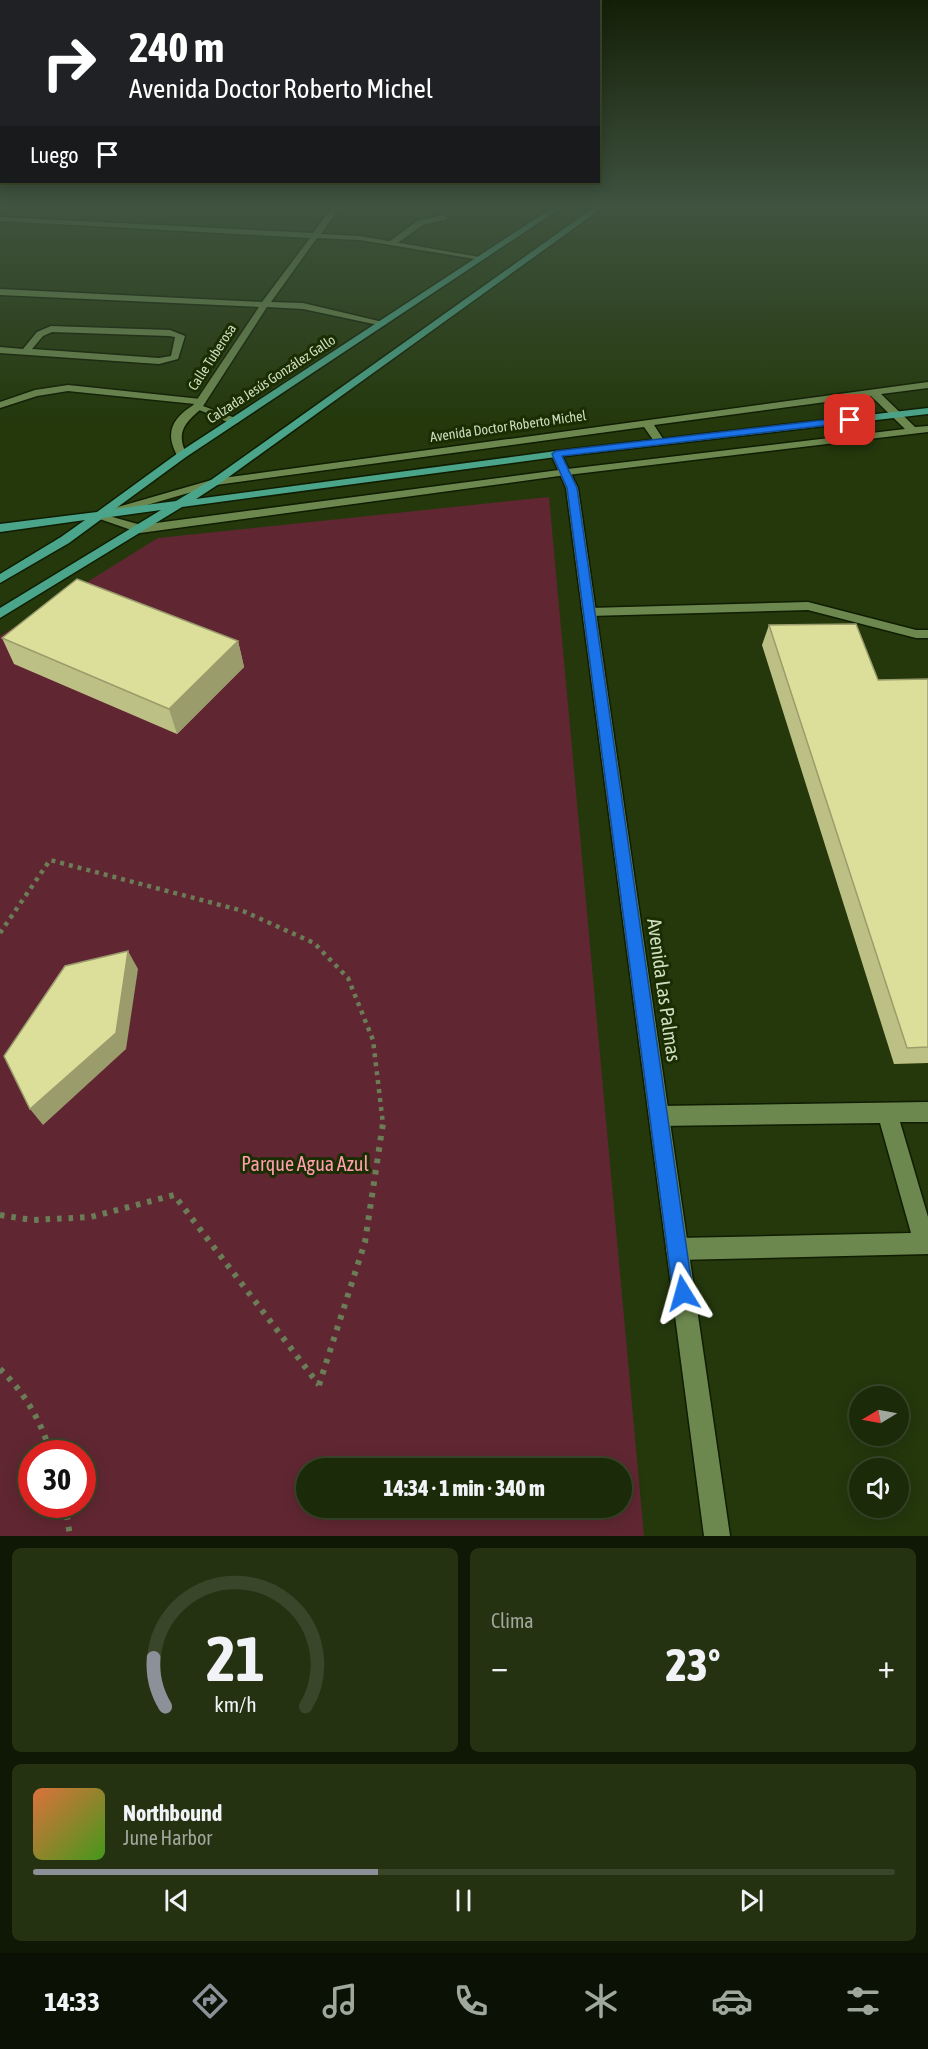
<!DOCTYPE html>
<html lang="es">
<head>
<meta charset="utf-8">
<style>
  :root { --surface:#1b2a09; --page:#243212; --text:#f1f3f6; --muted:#a0a79c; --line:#39462a; --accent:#8c9099 }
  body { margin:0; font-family:"Asap Condensed",sans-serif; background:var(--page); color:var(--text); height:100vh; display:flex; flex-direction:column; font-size:22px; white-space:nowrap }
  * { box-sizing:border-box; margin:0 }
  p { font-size:20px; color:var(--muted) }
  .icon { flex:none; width:33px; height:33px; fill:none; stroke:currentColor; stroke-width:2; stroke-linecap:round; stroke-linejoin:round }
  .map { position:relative; height:1536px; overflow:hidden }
  .drawer { display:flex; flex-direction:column; gap:12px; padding:12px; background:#0f1705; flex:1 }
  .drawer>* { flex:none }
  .top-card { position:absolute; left:0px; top:0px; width:600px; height:183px; box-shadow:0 3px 15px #0003,0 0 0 2px var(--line); background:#202124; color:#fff; overflow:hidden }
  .needle { width:39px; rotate:260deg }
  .buttons { position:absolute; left:849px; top:1386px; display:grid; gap:12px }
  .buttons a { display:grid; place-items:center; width:60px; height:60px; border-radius:50%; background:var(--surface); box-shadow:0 3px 15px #0003,0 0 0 2px var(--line); font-size:30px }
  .speed { position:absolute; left:18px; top:1440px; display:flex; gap:12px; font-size:30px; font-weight:700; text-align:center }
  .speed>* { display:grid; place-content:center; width:78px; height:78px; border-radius:50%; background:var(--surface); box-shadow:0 3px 15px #0003,0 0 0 2px var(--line); line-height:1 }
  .speed .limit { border:9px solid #d22; background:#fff; color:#111 }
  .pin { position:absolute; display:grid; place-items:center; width:51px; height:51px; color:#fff; margin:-26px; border-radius:12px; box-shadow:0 3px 9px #0006 }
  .me { position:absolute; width:66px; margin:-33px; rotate:352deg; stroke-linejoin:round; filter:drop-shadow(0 0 4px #0008) }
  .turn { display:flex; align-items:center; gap:21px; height:126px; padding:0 30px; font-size:27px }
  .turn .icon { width:78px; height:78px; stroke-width:2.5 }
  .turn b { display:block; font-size:42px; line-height:51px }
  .then { display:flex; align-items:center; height:57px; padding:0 30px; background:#0003; gap:12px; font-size:22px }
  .big { font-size:45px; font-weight:800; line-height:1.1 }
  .drawer .widget { flex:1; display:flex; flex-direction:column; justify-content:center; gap:9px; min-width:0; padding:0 21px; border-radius:9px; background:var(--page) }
  .drawer .dial { align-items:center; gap:0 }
  .dial svg { height:156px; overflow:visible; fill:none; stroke:var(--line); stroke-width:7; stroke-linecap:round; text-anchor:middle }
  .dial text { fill:var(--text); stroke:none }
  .song { display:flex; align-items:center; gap:18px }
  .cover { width:72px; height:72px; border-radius:9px; background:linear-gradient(135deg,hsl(20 70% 55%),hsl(100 70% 35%)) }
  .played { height:6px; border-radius:3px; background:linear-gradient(90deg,var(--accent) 40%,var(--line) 40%) }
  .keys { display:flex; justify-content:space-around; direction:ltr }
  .heat { display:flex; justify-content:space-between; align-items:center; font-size:33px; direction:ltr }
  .drawer .tiles { flex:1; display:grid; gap:12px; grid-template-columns:1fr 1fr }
  .widget:last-child { grid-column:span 2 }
  .trip { position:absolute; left:296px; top:1458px; width:336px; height:60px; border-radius:30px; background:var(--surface); box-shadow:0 3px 15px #0003,0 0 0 2px var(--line); font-weight:800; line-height:60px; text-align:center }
  .dock { display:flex; height:96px; justify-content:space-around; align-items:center; background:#0b1104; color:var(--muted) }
  .dock .icon { width:42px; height:42px }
  .dock .current { color:var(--accent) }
  .dock b { font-size:27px; color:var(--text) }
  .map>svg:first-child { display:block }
</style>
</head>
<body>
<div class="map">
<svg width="928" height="1536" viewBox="0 0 928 1536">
  <rect width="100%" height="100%" fill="#24380c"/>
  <!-- green -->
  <path fill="#602732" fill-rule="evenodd" d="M549,497L644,1536H0V636L158,538ZM32,1454H82V1504H32ZM306,1468H621V1508H306Z"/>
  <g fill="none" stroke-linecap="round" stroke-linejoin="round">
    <!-- lane casing -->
    <g stroke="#101d02" stroke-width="3">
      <path id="lane" d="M445,215L448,219L423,225L396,244L389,242L417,221Z
        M68,385L201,399L206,402L201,405V409C183,424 176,434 187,455L182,458L178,457C164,433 172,418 195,404L68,391L37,396L0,408V402L35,390Z
        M808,602L916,630H928V638H916L808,610L589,616L583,612L589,608Z
        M928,1102V1122H900L928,1217V1254L677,1260L669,1257L666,1249L669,1241L677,1238L911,1233L880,1123L659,1126L652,1123L649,1116L652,1109L659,1106Z"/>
    </g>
    <!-- street casing -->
    <g stroke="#101d02" stroke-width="3">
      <path id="street" d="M333,206H341L321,234L360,236L485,258L481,260L360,240L317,238L271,302L303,303L387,323L383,326L303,309L267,307L203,406L238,419V423H230L192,407L259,307L0,295V289L262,302L310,238L0,221V217L313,233Z
        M51,326L170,330L185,336L178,359L159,364L0,353V347L23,349L37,332ZM52,332L169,336L175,337L171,356L159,358L32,349L43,336Z
        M556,451L561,454L578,488L730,1536H704L566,488L551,454Z"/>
    </g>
    <!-- secondary casing -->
    <g stroke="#101d02" stroke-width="3">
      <path id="secondary" d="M928,382V388L881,394L915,427L928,426V432L559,476L140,533L91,516L93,514H103L104,511L215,479ZM871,396L905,429L559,470L141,525L109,516L216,485L644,427L656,444L660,445L665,442L654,425Z"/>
    </g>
    <!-- primary casing -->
    <g stroke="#101d02" stroke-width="3">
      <path id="primary" d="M555,206H564L186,457L115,509L176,501L211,480L596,206H605L219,484L196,499L556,451L928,408V414L556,457L182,507L0,618V608L161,510L103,518L69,543L0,583V574L61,537L85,520L0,532V524L97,512L178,453Z"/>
    </g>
    <!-- path-far1 -->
    <path stroke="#6b7d57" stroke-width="4.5" stroke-dasharray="4 5" stroke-linecap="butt" d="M0,933L50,860L243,911L314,943L348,978L373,1040L383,1124"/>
    <!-- path -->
    <path stroke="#6b7d57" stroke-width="6" stroke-dasharray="4.5 7" stroke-linecap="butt" d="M0,1215L32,1220L91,1217L174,1195L319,1385
      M0,1369C25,1393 41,1421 51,1454
      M319,1385L365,1242L383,1123
      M65,1504L70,1536"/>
    <!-- lane -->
    <use href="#lane" fill="#6c884f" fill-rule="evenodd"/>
    <!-- street -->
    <use href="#street" fill="#6c884f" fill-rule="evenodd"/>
    <!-- secondary -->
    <use href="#secondary" fill="#6c884f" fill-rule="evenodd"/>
    <!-- primary -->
    <use href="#primary" fill="#4aa58a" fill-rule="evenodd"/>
  </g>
  <!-- wall -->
  <path fill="#bdc084" d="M769,625L878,680L928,679V1063L894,1064L762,645Z
    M2,638L238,641L244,667L177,734L14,664Z"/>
  <!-- shaded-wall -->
  <path fill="#9a9c6c" d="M238,641L244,667L177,734L169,709Z
    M128,951L138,969L126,1049L43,1125L30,1109Z"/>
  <!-- building -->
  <path fill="#dcdf9a" stroke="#9a9c6c" stroke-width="1.5" d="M77,579L238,641L169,709L2,638Z
    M856,624L878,680L928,679V1047L907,1048L769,625Z
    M128,951L116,1033L30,1109L4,1056L65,966Z"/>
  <!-- sky -->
  <linearGradient id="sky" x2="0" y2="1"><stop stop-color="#141f07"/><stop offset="0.49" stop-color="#3f5340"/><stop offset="1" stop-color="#3f5340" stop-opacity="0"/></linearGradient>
  <rect width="928" height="421" fill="url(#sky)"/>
  <!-- route -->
  <path fill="#1a73e8" stroke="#114b97" stroke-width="1.5" d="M850,417L854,418V422L562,456L577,488L693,1293L691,1300L683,1303L676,1300L673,1293L567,488L552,454L556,451Z"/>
  <g text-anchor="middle" stroke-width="6" stroke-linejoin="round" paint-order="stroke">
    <!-- far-street labels -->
    <g font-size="14" fill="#cedec0" stroke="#1b2d02">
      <text transform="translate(212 357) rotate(-57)" y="5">Calle Tuberosa</text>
      <text transform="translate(271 379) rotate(-33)" y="5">Calzada Jesús González Gallo</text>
      <text transform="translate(508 426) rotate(-8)" y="5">Avenida Doctor Roberto Michel</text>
    </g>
    <!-- near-street labels -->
    <g font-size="20" fill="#cedec0" stroke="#1b2d02">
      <text transform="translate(664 990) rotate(82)" y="7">Avenida Las Palmas</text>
    </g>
    <!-- near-park labels -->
    <g font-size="20" fill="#ff9fad" stroke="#1b2d02">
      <text x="305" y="1171">Parque Agua Azul</text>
    </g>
  </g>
</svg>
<div class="buttons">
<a><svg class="needle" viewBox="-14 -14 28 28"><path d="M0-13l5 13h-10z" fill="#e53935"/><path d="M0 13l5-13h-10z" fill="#a0a79c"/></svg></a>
<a><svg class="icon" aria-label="sound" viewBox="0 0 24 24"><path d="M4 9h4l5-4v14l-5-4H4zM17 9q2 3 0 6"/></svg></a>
</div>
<div class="speed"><div class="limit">30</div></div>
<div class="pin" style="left:850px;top:420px;background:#d93025"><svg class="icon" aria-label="arrive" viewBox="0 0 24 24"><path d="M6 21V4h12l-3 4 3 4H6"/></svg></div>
<svg class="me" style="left:683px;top:1293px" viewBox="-20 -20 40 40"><path d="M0-17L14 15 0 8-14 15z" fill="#1a73e8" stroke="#fff" stroke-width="4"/></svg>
<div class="trip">14:34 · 1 min · 340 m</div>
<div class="top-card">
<div class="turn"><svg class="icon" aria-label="right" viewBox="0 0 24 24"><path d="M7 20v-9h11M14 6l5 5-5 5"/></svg><div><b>240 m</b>Avenida Doctor Roberto Michel</div></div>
<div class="then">Luego<svg class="icon" aria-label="arrive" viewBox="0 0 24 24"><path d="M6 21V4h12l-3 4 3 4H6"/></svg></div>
</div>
</div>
<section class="drawer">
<div class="tiles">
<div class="widget dial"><svg viewBox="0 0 100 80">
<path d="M14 69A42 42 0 1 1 86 69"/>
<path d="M14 69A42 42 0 0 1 8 44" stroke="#8c9099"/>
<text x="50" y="56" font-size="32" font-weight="700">21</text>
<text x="50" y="72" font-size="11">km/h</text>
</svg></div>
<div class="widget"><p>Clima</p>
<div class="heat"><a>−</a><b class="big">23°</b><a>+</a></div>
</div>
<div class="widget">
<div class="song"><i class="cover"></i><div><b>Northbound</b><p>June Harbor</p></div></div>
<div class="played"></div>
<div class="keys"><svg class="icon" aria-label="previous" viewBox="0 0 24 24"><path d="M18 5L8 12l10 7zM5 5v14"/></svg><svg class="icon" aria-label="pause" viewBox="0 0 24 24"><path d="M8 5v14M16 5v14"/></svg><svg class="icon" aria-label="next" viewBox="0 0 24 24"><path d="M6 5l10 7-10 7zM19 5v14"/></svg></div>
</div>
</div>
</section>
<nav class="dock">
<b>14:33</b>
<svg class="icon current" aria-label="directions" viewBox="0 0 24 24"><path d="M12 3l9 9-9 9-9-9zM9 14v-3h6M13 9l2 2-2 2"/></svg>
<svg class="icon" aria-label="music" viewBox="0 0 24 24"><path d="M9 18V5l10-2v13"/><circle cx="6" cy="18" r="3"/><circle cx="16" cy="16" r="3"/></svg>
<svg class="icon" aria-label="phone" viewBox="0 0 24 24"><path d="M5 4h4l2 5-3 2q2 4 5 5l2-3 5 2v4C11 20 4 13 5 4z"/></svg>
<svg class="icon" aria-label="climate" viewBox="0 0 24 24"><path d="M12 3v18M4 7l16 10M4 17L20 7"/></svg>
<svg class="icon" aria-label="car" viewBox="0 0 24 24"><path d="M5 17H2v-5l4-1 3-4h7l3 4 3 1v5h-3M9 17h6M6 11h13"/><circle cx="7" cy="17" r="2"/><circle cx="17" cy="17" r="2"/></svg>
<svg class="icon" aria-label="filters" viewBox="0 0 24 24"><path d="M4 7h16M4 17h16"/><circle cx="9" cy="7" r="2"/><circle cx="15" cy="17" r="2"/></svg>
</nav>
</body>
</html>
